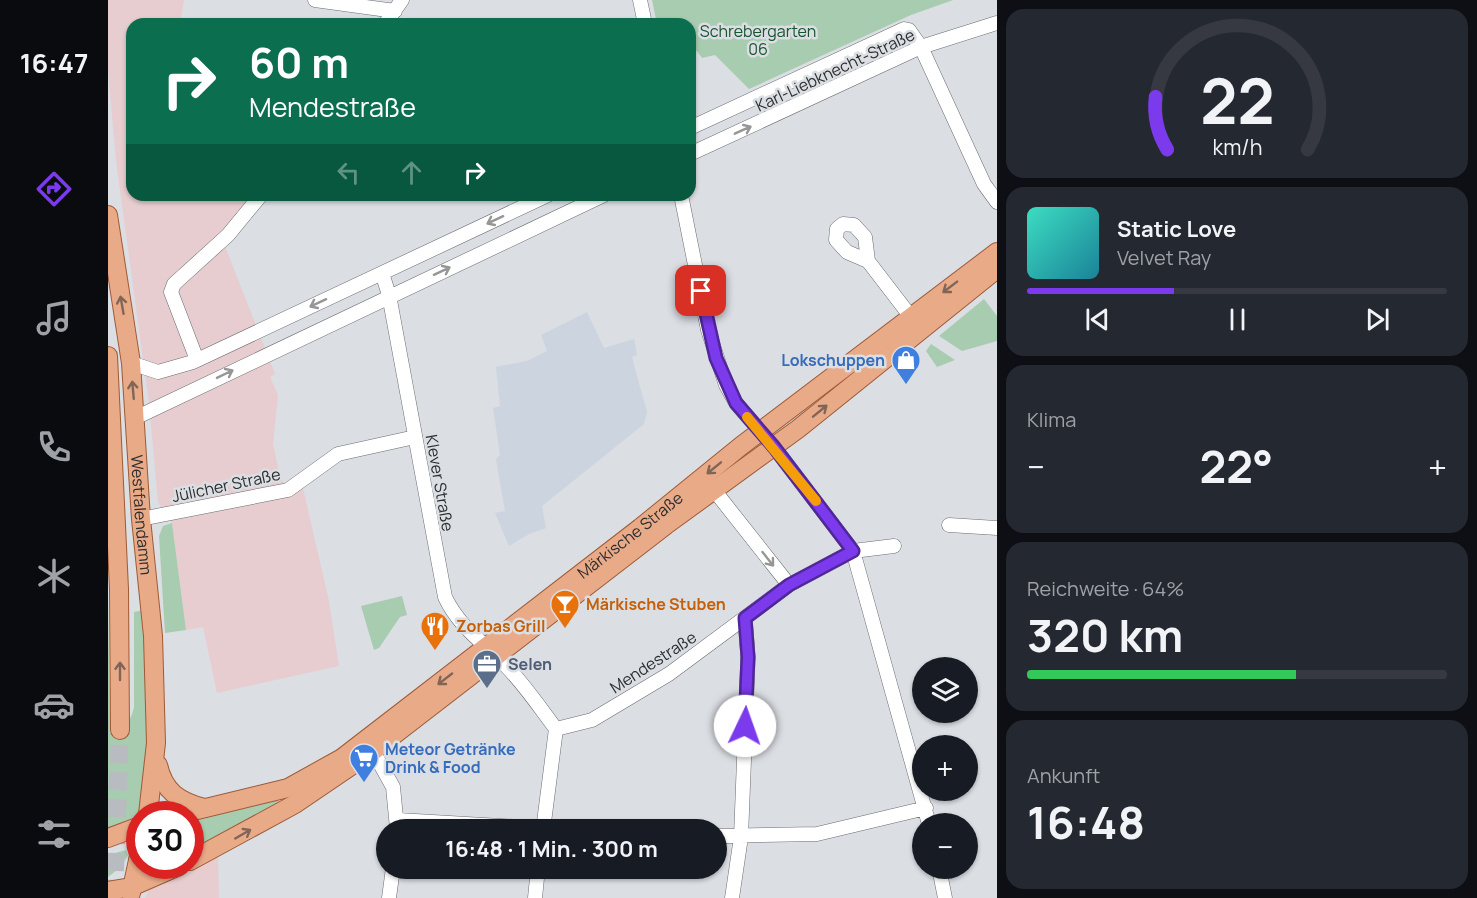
<!DOCTYPE html>
<html lang="de">
<head>
<meta charset="utf-8">
<style>
  :root { --surface:#171b24; --page:#242831; --text:#f1f3f6; --muted:#9ea1a6; --line:#363941; --accent:#7c3aed }
  body { margin:0; font-family:Manrope,sans-serif; background:var(--page); color:var(--text); height:100vh; display:flex; flex-direction:column; font-size:22px; white-space:nowrap }
  * { box-sizing:border-box; margin:0 }
  p { font-size:20px; color:var(--muted) }
  .icon { flex:none; width:33px; height:33px; fill:none; stroke:currentColor; stroke-width:2; stroke-linecap:round; stroke-linejoin:round }
  .map { position:relative; flex:1; overflow:hidden }
  .side { display:flex; flex-direction:column; gap:9px; padding:9px; background:#0d0f14; width:480px }
  .side>* { flex:none }
  .hud { position:absolute; left:18px; top:18px; width:570px; height:183px; border-radius:18px; box-shadow:0 2px 4px #0004; background:#0b6e4f; color:#fff; overflow:hidden }
  .tools { position:absolute; left:804px; top:657px; display:grid; gap:12px }
  .tools a { display:grid; place-items:center; width:66px; height:66px; border-radius:50%; background:var(--surface); box-shadow:0 2px 4px #0004; font-size:30px }
  .speed { position:absolute; left:18px; top:801px; display:flex; gap:12px; font-size:30px; font-weight:700; text-align:center }
  .speed>* { display:grid; place-content:center; width:78px; height:78px; border-radius:50%; background:var(--surface); box-shadow:0 2px 4px #0004; line-height:1 }
  .speed .limit { border:9px solid #d22; background:#fff; color:#111 }
  .pin { position:absolute; display:grid; place-items:center; width:51px; height:51px; color:#fff; margin:-26px; border-radius:12px; box-shadow:0 3px 9px #0006 }
  .me { position:absolute; width:66px; margin:-33px; rotate:3deg; stroke-linejoin:round; filter:drop-shadow(0 0 4px #0008) }
  .turn { display:flex; align-items:center; gap:21px; height:126px; padding:0 24px; font-size:27px }
  .turn .icon { width:78px; height:78px; stroke-width:2.5 }
  .turn b { display:block; font-size:42px; line-height:51px }
  .lanes { display:flex; align-items:center; height:57px; padding:0 24px; background:#0003; justify-content:center; gap:30px; direction:ltr }
  .lanes .off { opacity:.35 }
  .big { font-size:45px; font-weight:700; line-height:1.1 }
  .side .tile { flex:1; display:flex; flex-direction:column; justify-content:center; gap:9px; min-width:0; padding:0 21px; border-radius:18px; background:var(--page) }
  .side .dial { align-items:center; gap:0 }
  .dial svg { height:156px; overflow:visible; fill:none; stroke:var(--line); stroke-width:7; stroke-linecap:round; text-anchor:middle }
  .dial text { fill:var(--text); stroke:none }
  .song { display:flex; align-items:center; gap:18px }
  .cover { width:72px; height:72px; border-radius:9px; background:linear-gradient(135deg,hsl(170 70% 55%),hsl(190 70% 35%)) }
  .played { height:6px; border-radius:3px; background:linear-gradient(90deg,var(--accent) 35%,var(--line) 35%) }
  .keys { display:flex; justify-content:space-around; direction:ltr }
  .heat { display:flex; justify-content:space-between; align-items:center; font-size:33px; direction:ltr }
  .charge { height:9px; border-radius:4px; background:linear-gradient(90deg,#34c759 64%,var(--line) 0) }
  .trip { position:absolute; left:268px; top:819px; width:351px; height:60px; border-radius:30px; background:var(--surface); box-shadow:0 2px 4px #0004; font-weight:700; line-height:60px; text-align:center }
  main { display:flex; flex:1; min-height:0 }
  .tabs { display:flex; flex-direction:column; width:108px; justify-content:space-around; align-items:center; background:#090b0e; color:var(--muted) }
  .tabs .icon { width:42px; height:42px }
  .tabs .on { color:var(--accent) }
  .tabs b { font-size:27px; color:var(--text) }
  .map>svg:first-child { display:block }
</style>
</head>
<body>
<main>
<nav class="tabs">
<b>16:47</b>
<svg class="icon on" aria-label="directions" viewBox="0 0 24 24"><path d="M12 3l9 9-9 9-9-9zM9 14v-3h6M13 9l2 2-2 2"/></svg>
<svg class="icon" aria-label="music" viewBox="0 0 24 24"><path d="M9 18V5l10-2v13"/><circle cx="6" cy="18" r="3"/><circle cx="16" cy="16" r="3"/></svg>
<svg class="icon" aria-label="phone" viewBox="0 0 24 24"><path d="M5 4h4l2 5-3 2q2 4 5 5l2-3 5 2v4C11 20 4 13 5 4z"/></svg>
<svg class="icon" aria-label="climate" viewBox="0 0 24 24"><path d="M12 3v18M4 7l16 10M4 17L20 7"/></svg>
<svg class="icon" aria-label="car" viewBox="0 0 24 24"><path d="M5 17H2v-5l4-1 3-4h7l3 4 3 1v5h-3M9 17h6M6 11h13"/><circle cx="7" cy="17" r="2"/><circle cx="17" cy="17" r="2"/></svg>
<svg class="icon" aria-label="filters" viewBox="0 0 24 24"><path d="M4 7h16M4 17h16"/><circle cx="9" cy="7" r="2"/><circle cx="15" cy="17" r="2"/></svg>
</nav>
<div class="map">
<svg width="889" height="898" viewBox="0 0 889 898">
  <rect width="100%" height="100%" fill="#dbdee3"/>
  <!-- commercial -->
  <path fill="#e7cdcf" d="M0,0H76L72,24H24V195H159L117,246L167,374L162,377L170,395L165,444L170,467L177,488L194,484L221,601L231,666L109,693L95,627L78,630L64,523L50,502L41,403L8,161L0,72Z
    M110,855L111,898H37L41,889Z"/>
  <!-- built -->
  <path fill="#ccd4df" d="M479,312L496,348L526,339L529,355L524,357L526,365L539,412L536,424L434,506L438,528L421,534L401,546L387,513L397,511L388,459L392,455L385,408L392,406L388,367L419,361L439,351L433,335Z"/>
  <!-- green -->
  <path fill="#a8ccb0" d="M544,0H845L803,15L641,89L607,55L594,58L589,51L582,52V24H549Z
    M876,299L889,316V341L854,351L831,336Z
    M823,344L847,360L829,367L818,351Z
    M64,523L78,630L57,633L51,536L55,526Z
    M0,591L2,733C16,729 23,722 26,707V612L36,610L42,714L33,814L0,830Z
    M294,596L299,615L292,617L271,648L266,650L253,606Z
    M169,800L174,805L83,854V822Z
    M18,850L20,855L13,867L0,877V855Z"/>
  <g fill="none" stroke-linecap="round" stroke-linejoin="round">
    <!-- major-tunnel -->
    <path stroke="#b8bbbf" stroke-width="18" stroke-dasharray="18 9" stroke-linecap="butt" d="M6,898L12,730"/>
    <!-- minor casing -->
    <g stroke="#696c70" stroke-width="15">
      <path id="minor" d="M207,0L287,11
        M532,0L537,24
        M277,24L294,0
        M582,128L796,29L801,30L813,47L876,184L889,202
        M582,154L813,47L889,23
        M573,195L600,330L618,385L628,403L666,447L745,551L821,824
        M760,261L757,237L746,225L735,224L729,229L728,240L739,252L760,261L803,317
        M274,273L281,295L337,597C351,627 376,643 398,666C417,685 432,708 448,729L435,830
        M89,360L63,292L66,284L120,235L153,195
        M23,363L50,372L85,362L440,195
        M27,418L496,195
        M606,490L681,585
        M33,519L180,490L230,454L307,437
        M841,525L889,528
        M448,729L484,720L561,674L681,585L745,551L786,546
        M265,751L285,787L289,828
        M290,820L464,830
        M609,836L709,834L818,808
        M831,868L837,898
        M281,898L285,868
        M427,898L430,868
        M624,898L633,837L640,657L637,618"/>
    </g>
    <!-- major casing -->
    <g stroke="#9e5a35" stroke-width="20">
      <g id="major">
        <path id="s1" d="M0,215L23,363L33,519L45,636L48,743L40,814"/>
        <path d="M0,356L11,589L12,730"/>
        <path d="M50,765C56,792 71,801 96,808"/>
        <path id="s2" d="M73,814L180,788L234,758L532,528L633,446L889,252"/>
        <path d="M0,838L32,826"/>
        <path d="M82,861L187,804L265,751L558,525L690,429L889,269"/>
        <path d="M0,891L23,887L71,866"/>
        <path d="M23,893L32,851"/>
      </g>
    </g>
    <!-- minor -->
    <use href="#minor" stroke="#fff" stroke-width="14"/>
    <!-- major -->
    <use href="#major" stroke="#e9aa88" stroke-width="18"/>
  </g>
  <!-- one-way arrows -->
  <defs><path id="oneway-shaft" d="M-6 0H5M1.5-3L5.5 0L1.5 3" fill="none" stroke-width="1.6" stroke-linecap="round" stroke-linejoin="round" transform="scale(1.5)"/></defs>
  <g stroke="#969697">
    <use href="#oneway-shaft" transform="translate(635 130) rotate(-24)"/>
    <use href="#oneway-shaft" transform="translate(387 220) rotate(155)"/>
    <use href="#oneway-shaft" transform="translate(334 271) rotate(-25)"/>
    <use href="#oneway-shaft" transform="translate(210 303) rotate(155)"/>
    <use href="#oneway-shaft" transform="translate(117 374) rotate(-26)"/>
    <use href="#oneway-shaft" transform="translate(660 559) rotate(52)"/>
  </g>
  <g stroke="#816657">
    <use href="#oneway-shaft" transform="translate(842 287) rotate(143)"/>
    <use href="#oneway-shaft" transform="translate(14 305) rotate(-100)"/>
    <use href="#oneway-shaft" transform="translate(25 390) rotate(-95)"/>
    <use href="#oneway-shaft" transform="translate(712 411) rotate(-39)"/>
    <use href="#oneway-shaft" transform="translate(606 468) rotate(141)"/>
    <use href="#oneway-shaft" transform="translate(12 671) rotate(-90)"/>
    <use href="#oneway-shaft" transform="translate(337 679) rotate(142)"/>
    <use href="#oneway-shaft" transform="translate(135 834) rotate(-30)"/>
  </g>
  <g fill="none" stroke-linecap="round" stroke-linejoin="round">
    <!-- route casing -->
    <g stroke="#51269a" stroke-width="15">
      <path id="route" d="M593,291L608,358L628,403L666,447L745,551L681,585L637,618L640,657L637,726"/>
    </g>
    <!-- route -->
    <use href="#route" stroke="#7c3aed" stroke-width="10"/>
    <!-- slow -->
    <path stroke="#f59e0b" stroke-width="10" d="M639,417L708,501"/>
  </g>
  <!-- icons -->
  <defs>
    <g id="shop-pin" transform="scale(1.5)"><path d="M0 17L-7.5 6A9.5 9.5 0 1 1 7.5 6Z" fill="#3f7fe0" stroke="#dbdee3"/><path d="M-5-2.5h2.3a2.7 3.5 0 0 1 5.4 0H5L5.5 6h-11ZM-1.5-2.5h3a1.5 2.3 0 0 0-3 0Z" fill="#fff"/></g>
    <g id="bar-pin" transform="scale(1.5)"><path d="M0 17L-7.5 6A9.5 9.5 0 1 1 7.5 6Z" fill="#e8710a" stroke="#dbdee3"/><path d="M-6-5H6L.8 .8V4.5H3.5V6h-7V4.5H-.8V.8Z" fill="#fff"/></g>
    <g id="restaurant-pin" transform="scale(1.5)"><path d="M0 17L-7.5 6A9.5 9.5 0 1 1 7.5 6Z" fill="#e8710a" stroke="#dbdee3"/><path d="M-5-6h1v4h1v-4h1v4h1v-4h1v5L-1.5 .5V6h-2V.5L-5-1ZM5-6V6H3V1.5H1.5Q1.5-4 5-6Z" fill="#fff"/></g>
    <g id="office-pin" transform="scale(1.5)"><path d="M0 17L-7.5 6A9.5 9.5 0 1 1 7.5 6Z" fill="#5c6f8a" stroke="#dbdee3"/><path d="M-6-3h4V-5.5h4V-3h4V5H-6ZM-1-4.5V-3h2v-1.5ZM-6 0V1H6V0Z" fill="#fff"/></g>
    <g id="supermarket-pin" transform="scale(1.5)"><path d="M0 17L-7.5 6A9.5 9.5 0 1 1 7.5 6Z" fill="#3f7fe0" stroke="#dbdee3"/><path d="M-6-5.5h2.5l.6 2H6L4.5 2H-2.5L-4.4-4H-6ZM-1.5 3.2a1.3 1.3 0 1 0 .1 0ZM3 3.2a1.3 1.3 0 1 0 .1 0Z" fill="#fff"/></g>
  </defs>
  <g fill-rule="evenodd">
    <use href="#shop-pin" x="798" y="360"/>
    <use href="#bar-pin" x="457" y="604"/>
    <use href="#restaurant-pin" x="327" y="626"/>
    <use href="#office-pin" x="379" y="664"/>
    <use href="#supermarket-pin" x="256" y="758"/>
  </g>
  <g text-anchor="middle" stroke-width="5" stroke-linejoin="round" paint-order="stroke">
    <!-- park labels -->
    <g font-size="16" fill="#18542d" stroke="#dbdee3">
      <text x="650" y="37">Schrebergarten<tspan x="650" dy="18">06</tspan></text>
    </g>
    <!-- street labels -->
    <g font-size="16" fill="#2c2e2f" stroke="#dbdee3">
      <text transform="translate(727 70) rotate(-25)" y="6">Karl-Liebknecht-Straße</text>
      <text transform="translate(332 483) rotate(80)" y="6">Klever Straße</text>
      <text transform="translate(118 485) rotate(-12)" y="6">Jülicher Straße</text>
      <text dy="6" stroke="none"><textPath href="#s1" startOffset="302">Westfalendamm</textPath></text>
      <text dy="6" stroke="none"><textPath href="#s2" startOffset="536">Märkische Straße</textPath></text>
      <text transform="translate(545 662) rotate(-33)" y="6">Mendestraße</text>
    </g>
    <!-- shop labels -->
    <g font-size="16" font-weight="bold" fill="#366cbe" stroke="#dbdee3" text-anchor="end">
      <text x="777" y="366">Lokschuppen</text>
      <text x="277" y="755" text-anchor="start">Meteor Getränke<tspan x="277" dy="18">Drink &amp; Food</tspan></text>
    </g>
    <!-- food labels -->
    <g font-size="16" font-weight="bold" fill="#c56008" stroke="#dbdee3" text-anchor="start">
      <text x="478" y="610">Märkische Stuben</text>
      <text x="348" y="632">Zorbas Grill</text>
    </g>
    <!-- service labels -->
    <g font-size="16" font-weight="bold" fill="#4e5e75" stroke="#dbdee3" text-anchor="start">
      <text x="400" y="670">Selen</text>
    </g>
  </g>
</svg>
<div class="tools">
<a><svg class="icon" aria-label="layers" viewBox="0 0 24 24"><path d="M12 4l9 5-9 5-9-5zM3 14l9 5 9-5"/></svg></a>
<a>+</a>
<a>−</a>
</div>
<div class="speed"><div class="limit">30</div></div>
<div class="pin" style="left:593px;top:291px;background:#d93025"><svg class="icon" aria-label="arrive" viewBox="0 0 24 24"><path d="M6 21V4h12l-3 4 3 4H6"/></svg></div>
<svg class="me" style="left:637px;top:726px" viewBox="-20 -20 40 40"><circle r="19" fill="#fff"/><path d="M0-13L10 11 0 6-10 11z" fill="#7c3aed"/></svg>
<div class="trip">16:48 · 1 Min. · 300 m</div>
<div class="hud">
<div class="turn"><svg class="icon" aria-label="right" viewBox="0 0 24 24"><path d="M7 20v-9h11M14 6l5 5-5 5"/></svg><div><b>60 m</b>Mendestraße</div></div>
<div class="lanes"><svg class="icon off" aria-label="left" viewBox="0 0 24 24"><path d="M17 20v-9H6M10 6l-5 5 5 5"/></svg><svg class="icon off" aria-label="ahead" viewBox="0 0 24 24"><path d="M12 20V5M6 11l6-6 6 6"/></svg><svg class="icon" aria-label="right" viewBox="0 0 24 24"><path d="M7 20v-9h11M14 6l5 5-5 5"/></svg></div>
</div>
</div>
<section class="side">
<div class="tile dial"><svg viewBox="0 0 100 80">
<path d="M14 69A42 42 0 1 1 86 69"/>
<path d="M14 69A42 42 0 0 1 8 42" stroke="#7c3aed"/>
<text x="50" y="56" font-size="32" font-weight="700">22</text>
<text x="50" y="72" font-size="11">km/h</text>
</svg></div>
<div class="tile">
<div class="song"><i class="cover"></i><div><b>Static Love</b><p>Velvet Ray</p></div></div>
<div class="played"></div>
<div class="keys"><svg class="icon" aria-label="previous" viewBox="0 0 24 24"><path d="M18 5L8 12l10 7zM5 5v14"/></svg><svg class="icon" aria-label="pause" viewBox="0 0 24 24"><path d="M8 5v14M16 5v14"/></svg><svg class="icon" aria-label="next" viewBox="0 0 24 24"><path d="M6 5l10 7-10 7zM19 5v14"/></svg></div>
</div>
<div class="tile"><p>Klima</p>
<div class="heat"><a>−</a><b class="big">22°</b><a>+</a></div>
</div>
<div class="tile"><p>Reichweite · 64%</p><b class="big">320 km</b><div class="charge"></div></div>
<div class="tile"><p>Ankunft</p><b class="big">16:48</b></div>
</section>
</main>
</body>
</html>
